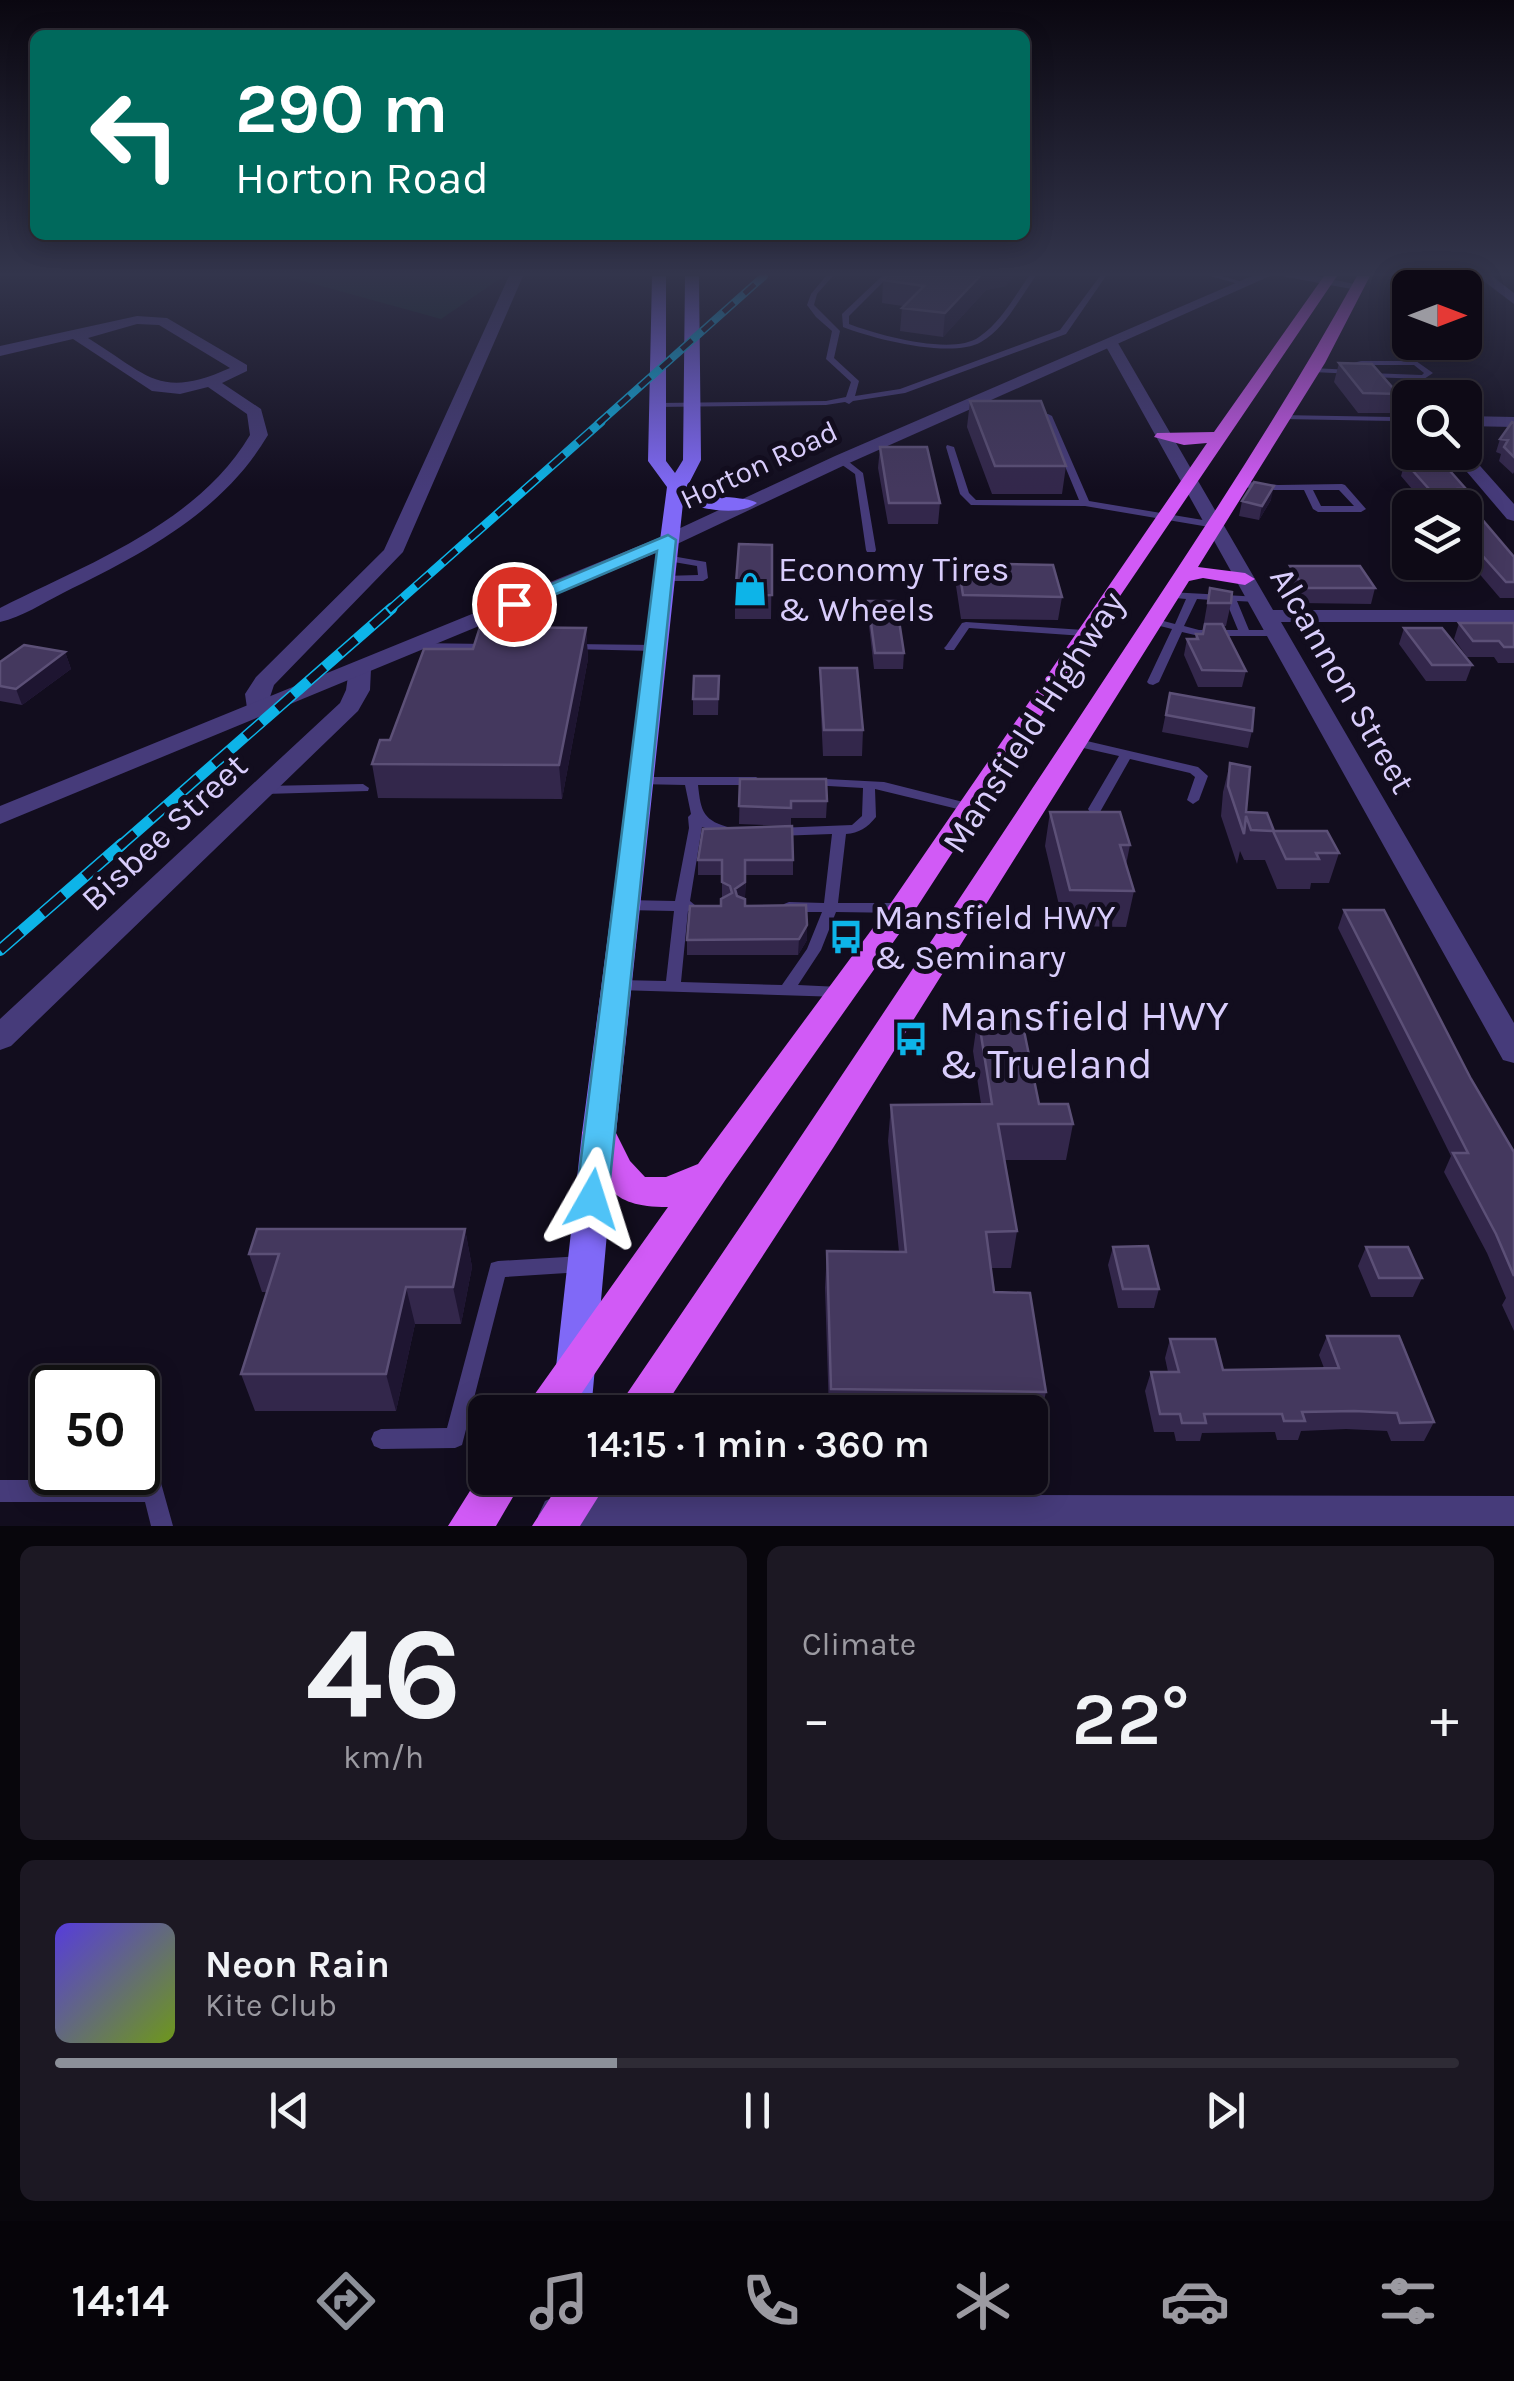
<!DOCTYPE html>
<html lang="en">
<head>
<meta charset="utf-8">
<style>
  :root { --surface:#0e0a16; --page:#1c1823; --text:#f1f3f6; --muted:#9b9aa1; --line:#2e2b35; --accent:#8c9099 }
  body { margin:0; font-family:Karla,sans-serif; background:var(--page); color:var(--text); height:100vh; display:flex; flex-direction:column; font-size:38px; white-space:nowrap }
  * { box-sizing:border-box; margin:0 }
  p { font-size:32px; color:var(--muted) }
  .icon { flex:none; width:55px; height:55px; fill:none; stroke:currentColor; stroke-width:2; stroke-linecap:round; stroke-linejoin:round }
  .map { position:relative; height:1526px; overflow:hidden }
  .panel { display:flex; flex-direction:column; gap:20px; padding:20px; background:#08060c; flex:1 }
  .panel>* { flex:none }
  .banner { position:absolute; left:30px; top:30px; width:1000px; height:210px; border-radius:15px; box-shadow:0 5px 25px #0003,0 0 0 2px var(--line); background:#00695c; color:#fff; overflow:hidden }
  .needle { width:65px; rotate:90deg }
  .fabs { position:absolute; left:1392px; top:270px; display:grid; gap:20px }
  .fabs a { display:grid; place-items:center; width:90px; height:90px; border-radius:15px; background:var(--surface); box-shadow:0 5px 25px #0003,0 0 0 2px var(--line); font-size:50px }
  .speed { position:absolute; left:30px; top:1365px; display:flex; gap:20px; font-size:50px; font-weight:700; text-align:center }
  .speed>* { display:grid; place-content:center; width:130px; height:130px; border-radius:50%; background:var(--surface); box-shadow:0 5px 25px #0003,0 0 0 2px var(--line); line-height:1 }
  .speed .limit { border:5px solid #111; border-radius:15px; background:#fff; color:#111 }
  .pin { position:absolute; display:grid; place-items:center; width:85px; height:85px; color:#fff; margin:-42px; border:5px solid #fff; border-radius:50%; box-shadow:0 2px 10px #0007 }
  .me { position:absolute; width:110px; margin:-55px; rotate:6deg; stroke-linejoin:round; filter:drop-shadow(0 0 8px #0008) }
  .turn { display:flex; align-items:center; gap:35px; height:210px; padding:0 40px; font-size:45px }
  .turn .icon { width:130px; height:130px; stroke-width:2.5 }
  .turn b { display:block; font-size:70px; line-height:85px }
  .big { font-size:75px; font-weight:600; line-height:1.1 }
  .panel .tile { flex:1; display:flex; flex-direction:column; justify-content:center; gap:15px; min-width:0; padding:0 35px; border-radius:15px; background:var(--page) }
  .panel .dial { align-items:center; gap:0 }
  .dial b { font-size:130px; line-height:1 }
  .song { display:flex; align-items:center; gap:30px }
  .cover { width:120px; height:120px; border-radius:15px; background:linear-gradient(135deg,hsl(250 70% 55%),hsl(80 70% 35%)) }
  .played { height:10px; border-radius:5px; background:linear-gradient(90deg,var(--accent) 40%,var(--line) 40%) }
  .keys { display:flex; justify-content:space-around; direction:ltr }
  .heat { display:flex; justify-content:space-between; align-items:center; font-size:55px; direction:ltr }
  .panel .tiles { flex:1; display:grid; gap:20px; grid-template-columns:1fr 1fr }
  .tile:last-child { grid-column:span 2 }
  .trip { position:absolute; left:468px; top:1395px; width:580px; height:100px; border-radius:15px; background:var(--surface); box-shadow:0 5px 25px #0003,0 0 0 2px var(--line); font-weight:600; line-height:100px; text-align:center }
  .dock { display:flex; height:160px; justify-content:space-around; align-items:center; background:#060409; color:var(--muted) }
  .dock .icon { width:70px; height:70px }
  .dock .current { color:var(--accent) }
  .dock b { font-size:45px; color:var(--text) }
  .map>svg:first-child { display:block }
</style>
</head>
<body>
<div class="map">
<svg width="1514" height="1526" viewBox="0 0 1514 1526">
  <rect width="100%" height="100%" fill="#120d1e"/>
  <!-- green -->
  <path fill="#112527" d="M285,276H504L441,319Z"/>
  <g fill="none" stroke-linecap="round" stroke-linejoin="round">
    <!-- service -->
    <path fill="#463b7a" fill-rule="evenodd" d="M826,276H833L817,294L814,305L840,331L834,358L859,381L855,396L900,389L1060,330L1100,276H1106L1066,334L905,393L853,401L849,404L845,402L826,405L655,407L654,405L658,403L826,401L846,397L851,382L826,359L832,331L816,317L807,305L811,294Z
      M882,276H889L849,316V324C878,335 953,356 979,337C1001,322 1014,297 1029,276H1036C1020,297 1005,329 981,342C951,359 874,339 843,327L842,314Z
      M1210,276H1222L1249,284L1246,286Z
      M1361,361H1416L1433,373L1424,379L1369,377L1365,375L1369,373L1422,375L1424,373L1414,365H1362L1360,366V372L1356,374L1312,372L1308,370L1312,368L1352,370L1353,363Z
      M1029,414H1048L1052,416L1089,501L1215,522L1220,525L1215,528L1085,506L971,505L960,494L946,447L947,445L954,447L969,493L976,500H1079L1045,418H1029Z
      M1279,415L1394,417L1398,419L1394,421L1282,419L1278,417Z
      M838,458H844L863,473L876,550L875,552H867L866,550L855,474L838,462Z
      M1239,481L1278,485L1342,484L1345,485L1366,509L1361,512H1318L1313,509L1304,490H1265L1236,486L1234,484ZM1313,490H1339L1354,506H1321Z
      M666,555L706,562L708,578L703,581H659L658,579L663,576L698,575L697,566L662,560V556Z
      M1169,592L1261,597L1262,599L1257,602L1237,601L1249,630H1276L1281,633L1276,636H1199L1182,632L1159,682L1153,685L1149,684L1147,682L1172,629L1148,623L1147,621L1152,618L1175,624L1186,599L1165,597L1164,595ZM1197,599L1226,601L1238,630H1199L1184,626Z
      M966,622L1084,630L1089,633L1084,636L969,628L954,650H946L944,648L946,646L962,623Z
      M417,643L487,644L493,647L487,650L413,648L411,646L413,644Z
      M572,644L655,645L661,648L655,651L568,649L566,647L568,645Z
      M1074,738L1198,767L1208,776L1199,800L1193,804L1187,800L1195,777L1190,773L1130,759L1100,812H1090L1088,809L1119,756L1070,745L1068,742L1070,739Z
      M641,777H756L762,781L756,785H698C701,812 703,821 732,828L734,831L727,835L702,827L690,901L696,906L694,909L688,911L681,982L782,985L807,949L822,912H789L784,910L782,907L784,904L789,902L824,903L832,834L777,836L770,832L777,828L852,825L862,816L863,788L811,785L807,784L805,781L807,778L884,782L975,805L977,808L970,812L875,789L876,817C867,828 859,833 846,834L838,903H902L907,905L909,908L907,911L902,913L836,912L821,950L798,985L840,987L845,988L848,992L845,996L840,997L618,990L613,989L610,985L613,981L618,980L666,981L674,911L625,910L620,908L618,905L620,902L625,900L675,901L689,828L688,817L691,814L685,785L637,784L635,781Z
      M363,784L369,788L368,791L265,794L259,790L265,786Z
      M582,1256L589,1258L591,1264L589,1270L582,1272L505,1277L462,1445L455,1448L381,1449L374,1446L371,1439L374,1432L381,1429L447,1428L491,1263L498,1261Z
      M0,1480H153L161,1483L173,1526H151L145,1502H0Z"/>
    <!-- minor -->
    <path fill="#463b7a" fill-rule="evenodd" d="M509,276H523L403,552L274,685L264,715H248L245,694L256,677L384,550Z
      M1281,276H1316L1364,286L1357,290Z
      M1477,276H1492L1514,293V304Z
      M137,316L167,318L247,365V371L222,383L261,409L268,435C222,513 142,554 63,593C43,603 22,617 0,622V608C89,563 197,524 250,435L247,414L208,387L180,394L152,391L73,339L0,356V346ZM137,324L159,325L230,368C159,400 148,375 88,338Z
      M1106,340L1118,343L1273,610H1514V622H1281L1514,1023V1063L1503,1060L1104,343Z
      M1465,416L1514,417V427L1465,426Z
      M1465,449L1514,504V521L1507,519L1450,452H1465Z
      M360,662L371,669L370,690L358,711L11,1046L0,1050V1019L340,703L346,690L349,669Z
      M560,1494L1514,1496V1526H543L538,1516L545,1501Z"/>
    <!-- tertiary -->
    <path fill="#463b7a" fill-rule="evenodd" d="M1252,276H1270L847,464L675,545L0,824V806L661,537L835,456Z"/>
    <!-- secondary -->
    <path fill="#8069f7" fill-rule="evenodd" d="M652,276H666V461L675,473L683,460L685,276H699L701,460L684,493C703,497 748,496 757,503C738,517 705,509 683,503L616,1133L591,1412H551L582,1133L667,487L648,461Z"/>
    <!-- primary -->
    <path fill="#d15af6" fill-rule="evenodd" d="M1324,276H1337L1095,633L904,927L726,1179L569,1412H526L532,1398L668,1207C606,1207 605,1184 582,1133L587,1123L599,1119L611,1123L630,1161L645,1177H666L698,1164L884,913L1207,443L1184,445L1154,437L1157,433L1214,432Z
      M1357,276H1370L1325,363L1198,567L1245,573L1255,579L1245,585L1203,578L1189,581L833,1148L661,1412H618L624,1398C775,1177 923,954 1071,730C1169,580 1270,434 1357,276Z
      M485,1467V1478H524L496,1526H448Z
      M563,1478H610L580,1526H532Z"/>
    <!-- rail-far3 casing -->
    <g stroke="#0db4e8" stroke-width="8">
      <path id="rail-far3" d="M598,424L764,276"/>
    </g>
    <!-- rail-far2 casing -->
    <g stroke="#0db4e8" stroke-width="9">
      <path id="rail-far2" d="M389,610L601,422"/>
    </g>
    <!-- rail-far1 casing -->
    <g stroke="#0db4e8" stroke-width="11">
      <path id="rail-far1" d="M119,847L392,608"/>
    </g>
    <!-- rail casing -->
    <g stroke="#0db4e8" stroke-width="12">
      <path id="rail" d="M0,950L122,844"/>
    </g>
    <!-- rail-far3 -->
    <use href="#rail-far3" stroke="#120d1e" stroke-width="5" stroke-dasharray="14" stroke-linecap="butt"/>
    <!-- rail-far2 -->
    <use href="#rail-far2" stroke="#120d1e" stroke-width="6" stroke-dasharray="18" stroke-linecap="butt"/>
    <!-- rail-far1 -->
    <use href="#rail-far1" stroke="#120d1e" stroke-width="8" stroke-dasharray="21" stroke-linecap="butt"/>
    <!-- rail -->
    <use href="#rail" stroke="#120d1e" stroke-width="9" stroke-dasharray="28" stroke-linecap="butt"/>
  </g>
  <!-- wall -->
  <path fill="#33274b" d="M883,280L1006,286L986,290L943,337L900,331L902,308L903,306L882,303Z
    M1339,363L1398,394L1393,413H1358L1334,382Z
    M970,401L1066,466L1062,494H992L967,427Z
    M1514,423V472L1513,474L1499,461L1501,454L1496,452L1500,439Z
    M880,447L940,503L938,524H888L878,468Z
    M1405,462L1466,489L1464,495L1467,498L1466,501L1514,557V598H1500L1465,557V508H1428L1401,476Z
    M1271,500L1259,520L1239,516L1242,501Z
    M772,545L771,619H735V596Z
    M958,563L1062,597L1058,620L961,619L956,586Z
    M1290,566L1375,588L1371,604L1300,603L1287,581Z
    M1210,588L1231,603L1226,626H1224L1246,671L1242,687H1198L1184,655L1187,639H1195L1196,634H1202Z
    M868,601L904,653L903,669H874L868,617Z
    M1459,623H1514V663H1498L1494,657H1467L1454,639Z
    M586,628L588,659L562,799L378,798L372,764L473,649Z
    M1404,628L1472,665L1466,681H1426L1399,644Z
    M65,652L71,669L22,705L0,701V662Z
    M820,668L863,730L862,756H823L820,693Z
    M719,676L718,715H693V699Z
    M1170,693L1252,731L1248,748L1162,732Z
    M1230,763L1246,812L1274,831L1339,853L1329,883H1311L1310,889H1277L1265,860H1244L1240,851L1237,864L1221,816L1223,792Z
    M740,779L827,801L826,818H791V826L739,824Z
    M1050,812L1130,845L1126,865L1134,891L1126,927L1064,926L1045,846Z
    M698,860H793V875H746L745,897L743,899L745,906L807,940L798,955H687V940L721,906L724,898L722,897V875H698Z
    M1344,910L1471,1079L1514,1152V1331L1502,1305L1506,1298L1487,1253L1444,1172L1451,1156L1338,928Z
    M978,1016L1039,1104L1073,1124L1066,1160H1004L1017,1231L1011,1268H991L994,1292L1046,1392L1038,1428H1030V1412H829L825,1288L827,1251L899,1252L888,1141L891,1105L981,1104L973,1051Z
    M465,1229L472,1267L461,1324H415L396,1411H255L241,1374L267,1292H262L249,1254Z
    M1113,1247L1159,1289L1154,1308H1118L1108,1265Z
    M1366,1247L1422,1278L1413,1297H1371L1358,1266Z
    M1327,1336L1434,1422L1424,1441H1391L1387,1431L1346,1429L1301,1431L1298,1440H1277L1275,1432L1202,1433L1200,1441H1176L1174,1432H1154L1145,1391L1151,1372H1168L1165,1358L1170,1339L1223,1370L1324,1368L1319,1355Z"/>
  <!-- shaded-wall -->
  <path fill="#1e1531" d="M980,276H1014L1006,286L986,290L943,337L945,313Z
    M1274,486L1271,500L1259,520L1262,506Z
    M586,628L588,659L562,799L559,765Z
    M65,652L71,669L22,705L16,689Z
    M745,882V897L735,904V889Z
    M807,925V940L798,955L799,939Z
    M465,1229L472,1267L461,1324L453,1287Z
    M406,1287L415,1324L396,1411L386,1374Z"/>
  <!-- building -->
  <path fill="#44385e" stroke="#5c5077" stroke-width="2.5" d="M887,276H980L945,313L902,308L924,286L883,280Z
    M1339,363L1372,364L1398,394L1363,393Z
    M970,401H1041L1066,466H995Z
    M1512,422L1514,423V457L1504,447L1508,440L1500,439Z
    M880,447H927L940,503H889Z
    M1405,462H1442L1466,489H1459L1467,498H1464L1514,557V582H1506L1465,536L1468,535L1465,531V508H1446Z
    M1254,482L1274,486L1262,506L1242,501Z
    M739,544L772,545V595L735,596Z
    M958,563L1053,565L1062,597L963,595Z
    M1290,566H1360L1375,588H1304Z
    M1210,588L1232,592L1231,603H1208Z
    M868,601H896L904,653H875Z
    M1459,623H1514V647H1504L1499,641H1473Z
    M1205,624H1222L1246,671L1202,670L1187,639H1198L1196,634H1203Z
    M480,627L586,628L559,765L372,764L380,740H390L424,649H473Z
    M1404,628H1442L1472,665H1432Z
    M24,645L65,652L16,689L0,686V662Z
    M820,668H857L863,730H824Z
    M694,676H719L718,699H693Z
    M1170,693L1254,708L1252,731L1166,715Z
    M1230,763L1250,767L1246,812L1267,813L1274,831H1327L1339,853H1316L1319,859H1286L1273,831L1251,830L1246,816L1244,834L1228,786Z
    M740,779H826L827,801H791V808L739,806Z
    M1050,812H1120L1130,845H1120L1134,891L1070,890Z
    M792,826L793,860H745V882L735,889L737,896L745,899V906L806,905L807,925L799,939L687,940L690,906H721V899L732,893L730,886L722,882V860H698L703,829Z
    M1344,910H1384L1471,1079L1514,1152V1276L1496,1234L1453,1153H1468Z
    M978,1016H1021L1039,1104H1068L1073,1124H998L1017,1231L986,1232L994,1292L1030,1293L1046,1392L831,1389L827,1251L906,1252L891,1105L992,1104Z
    M257,1229H465L453,1287H406L386,1374H241L279,1254H249Z
    M1148,1246L1159,1289H1123L1113,1247Z
    M1366,1247H1408L1422,1278H1379Z
    M1327,1336H1399L1434,1422L1400,1423L1397,1413L1354,1411L1302,1412L1305,1421H1284L1282,1414H1204L1206,1423H1182L1180,1414H1160L1151,1372H1179L1170,1339H1215L1223,1370L1339,1368Z"/>
  <!-- sky -->
  <linearGradient id="sky" x2="0" y2="1"><stop stop-color="#0a0710"/><stop offset="0.56" stop-color="#33354c"/><stop offset="1" stop-color="#33354c" stop-opacity="0"/></linearGradient>
  <rect width="1514" height="490" fill="url(#sky)"/>
  <!-- route -->
  <path fill="#4fc3f7" stroke="#337fa1" stroke-width="2.5" d="M668,535L676,540L608,1199L603,1208L592,1212L580,1208L576,1199L657,551L521,609L514,610L505,604Z"/>
  <!-- icons -->
  <defs>
    <g id="shop-bare" transform="scale(2.7)"><path d="M-5-2.5h2.3a2.7 3.5 0 0 1 5.4 0H5L5.5 6h-11ZM-1.5-2.5h3a1.5 2.3 0 0 0-3 0Z" fill="#0db4e8" stroke="#120d1e" stroke-width="2.5" paint-order="stroke"/></g>
    <g id="bus-bare" transform="scale(2.7)"><path d="M-5-6H5V4H4V6H2V4H-2V6H-4V4H-5ZM-3.5-4V0h7V-4ZM-3.5 1.2v1.5H-2V1.2ZM2 1.2v1.5H3.5V1.2Z" fill="#0db4e8" stroke="#120d1e" stroke-width="2.5" paint-order="stroke"/></g>
  </defs>
  <g fill-rule="evenodd">
    <use href="#shop-bare" x="750" y="589"/>
    <use href="#bus-bare" x="846" y="937"/>
    <use href="#bus-bare" x="911" y="1039"/>
  </g>
  <g text-anchor="middle" stroke-width="10" stroke-linejoin="round" paint-order="stroke">
    <!-- far-street labels -->
    <g font-size="30" fill="#d9cdfc" stroke="#120d1e">
      <text transform="translate(759 465) rotate(-25)" y="10">Horton Road</text>
    </g>
    <!-- poi labels -->
    <g font-size="35" fill="#d9cdfc" stroke="#120d1e" text-anchor="start">
      <text x="778" y="581">Economy Tires<tspan x="778" dy="40">&amp; Wheels</tspan></text>
      <text x="874" y="929">Mansfield HWY<tspan x="874" dy="40">&amp; Seminary</tspan></text>
    </g>
    <!-- street labels -->
    <g font-size="35" fill="#d9cdfc" stroke="#120d1e">
      <text transform="translate(1343 680) rotate(60)" y="12">Alcannon Street</text>
      <text transform="translate(1033 722) rotate(-57)" y="12">Mansfield Highway</text>
      <text transform="translate(164 832) rotate(-43)" y="12">Bisbee Street</text>
    </g>
    <!-- near-poi labels -->
    <g font-size="42" fill="#d9cdfc" stroke="#120d1e" text-anchor="start">
      <text x="939" y="1030">Mansfield HWY<tspan x="939" dy="48">&amp; Trueland</tspan></text>
    </g>
  </g>
</svg>
<div class="fabs">
<a><svg class="needle" viewBox="-14 -14 28 28"><path d="M0-13l5 13h-10z" fill="#e53935"/><path d="M0 13l5-13h-10z" fill="#9b9aa1"/></svg></a>
<a><svg class="icon" aria-label="search" viewBox="0 0 24 24"><circle cx="10" cy="10" r="6"/><path d="M15 15l6 6"/></svg></a>
<a><svg class="icon" aria-label="layers" viewBox="0 0 24 24"><path d="M12 4l9 5-9 5-9-5zM3 14l9 5 9-5"/></svg></a>
</div>
<div class="speed"><div class="limit">50</div></div>
<div class="pin" style="left:514px;top:604px;background:#d93025"><svg class="icon" aria-label="arrive" viewBox="0 0 24 24"><path d="M6 21V4h12l-3 4 3 4H6"/></svg></div>
<svg class="me" style="left:592px;top:1199px" viewBox="-20 -20 40 40"><path d="M0-17L14 15 0 8-14 15z" fill="#4fc3f7" stroke="#fff" stroke-width="4"/></svg>
<div class="trip">14:15 · 1 min · 360 m</div>
<div class="banner">
<div class="turn"><svg class="icon" aria-label="left" viewBox="0 0 24 24"><path d="M17 20v-9H6M10 6l-5 5 5 5"/></svg><div><b>290 m</b>Horton Road</div></div>
</div>
</div>
<section class="panel">
<div class="tiles">
<div class="tile dial"><b>46</b><p>km/h</p></div>
<div class="tile"><p>Climate</p>
<div class="heat"><a>−</a><b class="big">22°</b><a>+</a></div>
</div>
<div class="tile">
<div class="song"><i class="cover"></i><div><b>Neon Rain</b><p>Kite Club</p></div></div>
<div class="played"></div>
<div class="keys"><svg class="icon" aria-label="previous" viewBox="0 0 24 24"><path d="M18 5L8 12l10 7zM5 5v14"/></svg><svg class="icon" aria-label="pause" viewBox="0 0 24 24"><path d="M8 5v14M16 5v14"/></svg><svg class="icon" aria-label="next" viewBox="0 0 24 24"><path d="M6 5l10 7-10 7zM19 5v14"/></svg></div>
</div>
</div>
</section>
<nav class="dock">
<b>14:14</b>
<svg class="icon current" aria-label="directions" viewBox="0 0 24 24"><path d="M12 3l9 9-9 9-9-9zM9 14v-3h6M13 9l2 2-2 2"/></svg>
<svg class="icon" aria-label="music" viewBox="0 0 24 24"><path d="M9 18V5l10-2v13"/><circle cx="6" cy="18" r="3"/><circle cx="16" cy="16" r="3"/></svg>
<svg class="icon" aria-label="phone" viewBox="0 0 24 24"><path d="M5 4h4l2 5-3 2q2 4 5 5l2-3 5 2v4C11 20 4 13 5 4z"/></svg>
<svg class="icon" aria-label="climate" viewBox="0 0 24 24"><path d="M12 3v18M4 7l16 10M4 17L20 7"/></svg>
<svg class="icon" aria-label="car" viewBox="0 0 24 24"><path d="M5 17H2v-5l4-1 3-4h7l3 4 3 1v5h-3M9 17h6M6 11h13"/><circle cx="7" cy="17" r="2"/><circle cx="17" cy="17" r="2"/></svg>
<svg class="icon" aria-label="filters" viewBox="0 0 24 24"><path d="M4 7h16M4 17h16"/><circle cx="9" cy="7" r="2"/><circle cx="15" cy="17" r="2"/></svg>
</nav>
</body>
</html>
